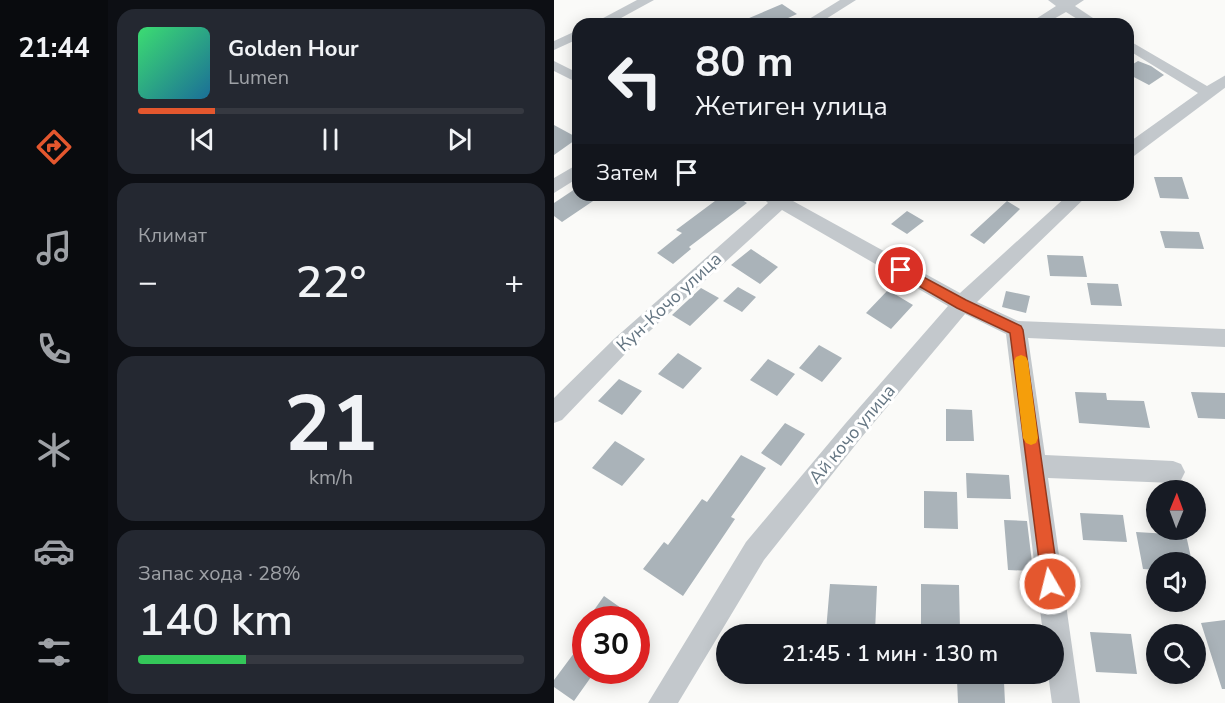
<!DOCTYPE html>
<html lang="ru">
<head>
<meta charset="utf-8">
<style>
  :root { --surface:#171b24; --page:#242831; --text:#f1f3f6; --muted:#9ea1a6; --line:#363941; --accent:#e4572e }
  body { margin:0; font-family:"Nunito Sans",sans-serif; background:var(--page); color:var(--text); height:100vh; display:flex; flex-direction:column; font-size:22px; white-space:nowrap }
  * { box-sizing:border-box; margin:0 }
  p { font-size:20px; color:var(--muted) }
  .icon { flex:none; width:33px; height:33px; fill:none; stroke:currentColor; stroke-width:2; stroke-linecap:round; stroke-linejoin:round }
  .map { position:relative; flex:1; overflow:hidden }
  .panel { display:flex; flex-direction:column; gap:9px; padding:9px; background:#0d0f14; width:446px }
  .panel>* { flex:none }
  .hud { position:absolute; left:18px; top:18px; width:562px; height:183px; border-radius:18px; box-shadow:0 3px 15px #0003; background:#171b24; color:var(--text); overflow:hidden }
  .needle { width:39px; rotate:1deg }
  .controls { position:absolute; left:592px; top:480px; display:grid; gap:12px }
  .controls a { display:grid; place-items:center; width:60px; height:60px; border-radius:50%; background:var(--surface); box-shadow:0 3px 15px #0003; font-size:30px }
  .speed { position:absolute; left:18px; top:606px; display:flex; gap:12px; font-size:30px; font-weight:700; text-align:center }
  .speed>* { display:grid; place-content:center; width:78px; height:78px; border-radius:50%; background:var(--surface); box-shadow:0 3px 15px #0003; line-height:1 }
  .speed .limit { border:9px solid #d22; background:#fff; color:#111 }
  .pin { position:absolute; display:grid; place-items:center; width:51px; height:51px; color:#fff; margin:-26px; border:3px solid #fff; border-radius:50%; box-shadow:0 2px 6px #0007 }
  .me { position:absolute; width:66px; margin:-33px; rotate:352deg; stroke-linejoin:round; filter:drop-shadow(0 0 4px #0008) }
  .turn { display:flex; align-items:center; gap:21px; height:126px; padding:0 24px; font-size:27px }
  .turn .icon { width:78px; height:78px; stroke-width:2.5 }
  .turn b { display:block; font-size:42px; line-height:51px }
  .then { display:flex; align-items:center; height:57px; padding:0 24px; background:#0003; gap:12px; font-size:22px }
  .big { font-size:45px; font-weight:600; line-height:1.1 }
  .panel .tile { flex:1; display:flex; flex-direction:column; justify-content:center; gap:9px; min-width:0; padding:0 21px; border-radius:18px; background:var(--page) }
  .panel .dial { align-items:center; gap:0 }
  .dial b { font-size:78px; line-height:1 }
  .song { display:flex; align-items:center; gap:18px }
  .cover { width:72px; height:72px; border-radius:9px; background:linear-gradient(135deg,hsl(140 70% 55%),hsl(200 70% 35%)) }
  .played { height:6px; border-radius:3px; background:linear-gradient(90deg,var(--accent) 20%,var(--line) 20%) }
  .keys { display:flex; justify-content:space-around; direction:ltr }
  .heat { display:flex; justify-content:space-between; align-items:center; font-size:33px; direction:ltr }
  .charge { height:9px; border-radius:4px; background:linear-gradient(90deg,#34c759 28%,var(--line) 0) }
  .trip { position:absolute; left:162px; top:624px; width:348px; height:60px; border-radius:30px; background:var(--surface); box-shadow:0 3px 15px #0003; font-weight:600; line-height:60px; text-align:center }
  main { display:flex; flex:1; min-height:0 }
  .tabs { display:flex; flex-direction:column; width:108px; justify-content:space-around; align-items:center; background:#090b0e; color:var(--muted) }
  .tabs .icon { width:42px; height:42px }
  .tabs .selected { color:var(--accent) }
  .tabs b { font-size:27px; color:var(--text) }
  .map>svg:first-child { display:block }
</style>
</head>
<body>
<main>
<nav class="tabs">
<b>21:44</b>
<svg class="icon selected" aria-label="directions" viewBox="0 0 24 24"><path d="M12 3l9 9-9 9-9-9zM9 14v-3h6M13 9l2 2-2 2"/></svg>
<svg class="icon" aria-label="music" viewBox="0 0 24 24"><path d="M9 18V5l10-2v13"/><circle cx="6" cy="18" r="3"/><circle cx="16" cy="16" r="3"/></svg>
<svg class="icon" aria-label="phone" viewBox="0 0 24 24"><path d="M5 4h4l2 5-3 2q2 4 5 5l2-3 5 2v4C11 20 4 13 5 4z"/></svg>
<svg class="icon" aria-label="climate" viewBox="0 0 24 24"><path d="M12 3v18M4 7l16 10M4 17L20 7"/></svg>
<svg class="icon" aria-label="car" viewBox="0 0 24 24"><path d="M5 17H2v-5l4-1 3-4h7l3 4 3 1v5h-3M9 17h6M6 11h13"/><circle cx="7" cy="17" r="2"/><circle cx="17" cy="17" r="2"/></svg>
<svg class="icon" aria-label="filters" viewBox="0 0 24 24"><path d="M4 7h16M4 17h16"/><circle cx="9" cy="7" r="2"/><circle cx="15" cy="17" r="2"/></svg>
</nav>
<section class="panel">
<div class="tile">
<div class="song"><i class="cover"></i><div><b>Golden Hour</b><p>Lumen</p></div></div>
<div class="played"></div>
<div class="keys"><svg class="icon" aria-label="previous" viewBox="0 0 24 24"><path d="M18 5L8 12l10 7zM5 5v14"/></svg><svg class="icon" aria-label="pause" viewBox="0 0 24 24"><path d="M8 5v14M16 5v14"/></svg><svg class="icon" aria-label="next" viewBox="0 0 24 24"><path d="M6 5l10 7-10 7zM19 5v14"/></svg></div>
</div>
<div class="tile"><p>Климат</p>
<div class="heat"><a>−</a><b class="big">22°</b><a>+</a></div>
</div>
<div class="tile dial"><b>21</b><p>km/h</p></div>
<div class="tile"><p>Запас хода · 28%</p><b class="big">140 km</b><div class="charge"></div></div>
</section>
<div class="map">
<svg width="672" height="703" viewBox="0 0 672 703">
  <rect width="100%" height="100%" fill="#fafaf8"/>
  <!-- building -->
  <path fill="#aab3b9" d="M228,4L243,14L221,24H181Z
    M584,61L597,66L610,75L595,85L574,74V67Z
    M0,125L24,138L0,155Z
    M600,177H628L635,199L606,198Z
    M24,187V195H48L8,222L0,216V203Z
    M169,195H180L193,203L135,247L137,249L119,264L103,253L128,233L122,230Z
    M453,201L466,209L430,244L416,235Z
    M353,211L370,221L353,234L337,224Z
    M606,231L645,232L650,249L611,248Z
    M197,249L224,267L206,284L177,265Z
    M493,255L529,256L533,277L496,276Z
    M533,283L564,284L568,306L537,305Z
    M184,287L202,297L188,312L169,301Z
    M147,288L165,298L136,326L118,315Z
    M334,290L359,305L337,329L312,313Z
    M452,291L476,296L472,313L448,307Z
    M265,345L288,358L268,382L245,368Z
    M124,353L148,368L129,389L104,374Z
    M214,359L241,374L223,396L196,380Z
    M65,379L88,391L68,415L44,401Z
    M521,392L552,393L553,400L590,401L596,428L525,423Z
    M637,392L672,393V419L644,418Z
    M392,409L418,410L420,441H392Z
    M231,423L251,434L227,466L207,453Z
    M61,441L91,459L68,486L38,468Z
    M187,455L212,468L177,517L181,519L129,596L89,569L110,542L114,545L148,499L153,502Z
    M412,473L455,475L457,499L413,498Z
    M370,491L403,492L404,529L370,528Z
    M526,513L569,515L573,542L529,540Z
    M450,520L473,521L479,571L454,570Z
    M582,532L632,535L638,562H603V570L589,569Z
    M276,584L323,586L321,632L272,631Z
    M367,584L405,585L406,630L367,629Z
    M50,596L84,620H33Z
    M672,620V689H668L647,623Z
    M536,632L577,634L583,674L542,672Z
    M32,637V670H42L20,701L0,687V680Z
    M403,680L450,682L451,703H404Z"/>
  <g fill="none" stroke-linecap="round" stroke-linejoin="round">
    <!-- minor -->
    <path fill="#c3c8cc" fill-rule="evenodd" d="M83,0H100L56,24H38Z
      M286,0H302L264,24H247Z
      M494,0H530L521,6L548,24H531L512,12L491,24H474L502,6Z
      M24,30V39L0,50V41Z
      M574,40L653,86L672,75V87L580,156L574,157V143L644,93L574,50Z
      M0,61L24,73V83L0,71Z
      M24,164V178L0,193V178Z
      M206,195H243L239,201L406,293L514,195H534L423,302L464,321L672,329V347L474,338L491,455L619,461L627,464L631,472L627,480L619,483L494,478L526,703H498L494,674H500V634H489L452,334L411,314L307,438L210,560L124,703H94L192,542L291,424L394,306L228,210L74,351L8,420L0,423V398L60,339L214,203Z"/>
  </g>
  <!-- route -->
  <path fill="#e4572e" stroke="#94391e" stroke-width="1.5" d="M347,265L412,300L467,326L469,330L505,584L503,590L496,593L490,590L488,584L456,333L403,308L342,273L341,270Z"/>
  <!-- slow -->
  <path fill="#f59e0b" d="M467,355L472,357L474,361L484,438L482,443L477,445L472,443L469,438L460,361L462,357Z"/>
  <g text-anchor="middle" stroke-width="6" stroke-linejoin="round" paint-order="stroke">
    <!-- street labels -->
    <g font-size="18" fill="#657683" stroke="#fff">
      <text transform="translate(115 302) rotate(-43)" y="6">Кун-Кочо улица</text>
      <text transform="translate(298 434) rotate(-50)" y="6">Ай кочо улица</text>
    </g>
  </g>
</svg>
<div class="controls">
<a><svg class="needle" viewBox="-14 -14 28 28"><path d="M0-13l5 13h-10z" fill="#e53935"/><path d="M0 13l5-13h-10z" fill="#9ea1a6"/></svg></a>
<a><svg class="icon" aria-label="sound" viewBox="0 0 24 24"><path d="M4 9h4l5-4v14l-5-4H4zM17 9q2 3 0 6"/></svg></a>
<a><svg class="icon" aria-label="search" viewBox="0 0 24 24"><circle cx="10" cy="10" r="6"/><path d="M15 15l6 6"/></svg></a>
</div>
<div class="speed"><div class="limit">30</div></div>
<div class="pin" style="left:347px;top:270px;background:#d93025"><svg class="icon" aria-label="arrive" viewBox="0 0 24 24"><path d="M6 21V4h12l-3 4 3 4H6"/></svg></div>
<svg class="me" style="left:496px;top:584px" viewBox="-20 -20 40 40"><circle r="17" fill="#e4572e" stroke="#fff" stroke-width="3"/><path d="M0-11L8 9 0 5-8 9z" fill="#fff"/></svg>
<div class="trip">21:45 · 1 мин · 130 m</div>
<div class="hud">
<div class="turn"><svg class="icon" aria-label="left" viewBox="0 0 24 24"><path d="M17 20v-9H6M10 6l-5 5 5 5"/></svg><div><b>80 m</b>Жетиген улица</div></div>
<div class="then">Затем<svg class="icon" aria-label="arrive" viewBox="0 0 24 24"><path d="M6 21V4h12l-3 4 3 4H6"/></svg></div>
</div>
</div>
</main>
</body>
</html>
